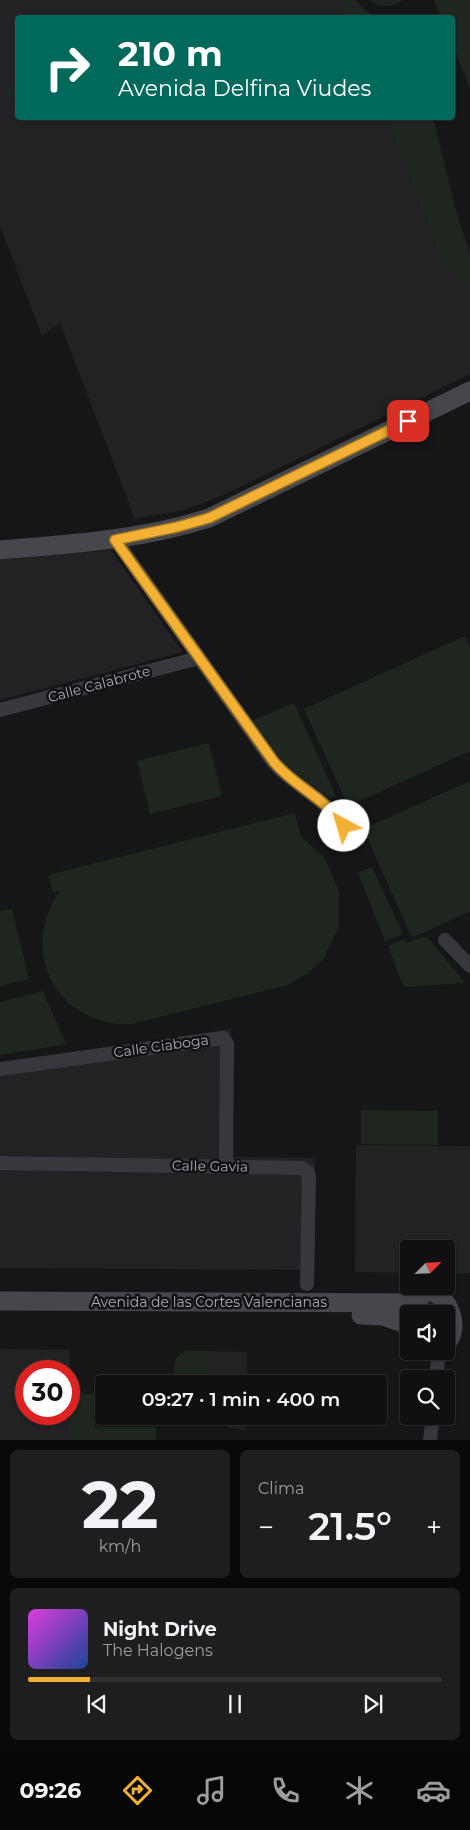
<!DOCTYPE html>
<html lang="es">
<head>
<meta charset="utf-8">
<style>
  :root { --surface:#101012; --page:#1e1e20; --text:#f1f3f6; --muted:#9c9d9f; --line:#303032; --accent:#f2b134 }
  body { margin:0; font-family:Montserrat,sans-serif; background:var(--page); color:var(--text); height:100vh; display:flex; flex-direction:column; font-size:19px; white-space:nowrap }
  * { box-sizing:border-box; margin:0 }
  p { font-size:16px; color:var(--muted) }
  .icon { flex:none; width:28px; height:28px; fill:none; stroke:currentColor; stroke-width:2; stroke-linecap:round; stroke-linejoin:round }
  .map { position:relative; height:1440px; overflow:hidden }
  .side { display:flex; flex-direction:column; gap:10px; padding:10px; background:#09090a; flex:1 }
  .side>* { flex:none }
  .hud { position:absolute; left:15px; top:15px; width:440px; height:105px; border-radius:5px; box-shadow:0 1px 4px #0004,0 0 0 1px var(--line); background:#00695c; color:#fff; overflow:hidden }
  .needle { width:32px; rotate:66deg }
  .buttons { position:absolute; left:400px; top:1240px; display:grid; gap:10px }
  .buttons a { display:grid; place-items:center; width:55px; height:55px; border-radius:5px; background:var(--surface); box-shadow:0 1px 4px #0004,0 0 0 1px var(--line); font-size:25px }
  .speed { position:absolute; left:15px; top:1360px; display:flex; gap:10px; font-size:25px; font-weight:700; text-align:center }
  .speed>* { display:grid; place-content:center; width:65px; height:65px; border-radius:50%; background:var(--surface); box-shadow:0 1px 4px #0004,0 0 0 1px var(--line); line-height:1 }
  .speed .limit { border:8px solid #d22; background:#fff; color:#111 }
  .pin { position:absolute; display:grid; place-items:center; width:42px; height:42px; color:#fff; margin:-21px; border-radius:10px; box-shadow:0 2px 8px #0006 }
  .me { position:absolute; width:55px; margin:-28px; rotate:321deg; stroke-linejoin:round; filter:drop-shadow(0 0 4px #0008) }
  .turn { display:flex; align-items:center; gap:18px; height:105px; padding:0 20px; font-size:22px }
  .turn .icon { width:65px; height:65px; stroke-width:2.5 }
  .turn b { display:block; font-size:35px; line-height:42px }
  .big { font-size:38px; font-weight:600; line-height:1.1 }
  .side .tile { flex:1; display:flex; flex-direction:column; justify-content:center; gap:8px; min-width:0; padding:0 18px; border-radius:8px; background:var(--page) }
  .side .dial { align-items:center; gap:0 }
  .dial b { font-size:65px; line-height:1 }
  .song { display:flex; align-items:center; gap:15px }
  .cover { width:60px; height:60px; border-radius:8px; background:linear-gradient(135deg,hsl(300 70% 55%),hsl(220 70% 35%)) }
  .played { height:5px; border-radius:2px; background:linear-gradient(90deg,var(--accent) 15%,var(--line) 15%) }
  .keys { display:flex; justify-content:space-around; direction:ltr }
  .heat { display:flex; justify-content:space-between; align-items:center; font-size:28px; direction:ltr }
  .side .tiles { flex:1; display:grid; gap:10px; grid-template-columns:1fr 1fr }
  .tile:last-child { grid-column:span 2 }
  .trip { position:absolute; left:95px; top:1375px; width:292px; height:50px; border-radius:5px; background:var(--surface); box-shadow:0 1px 4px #0004,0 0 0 1px var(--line); font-weight:600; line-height:50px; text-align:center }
  .menu { display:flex; height:80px; justify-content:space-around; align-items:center; background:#060607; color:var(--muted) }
  .menu .icon { width:35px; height:35px }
  .menu .current { color:var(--accent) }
  .menu b { font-size:22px; color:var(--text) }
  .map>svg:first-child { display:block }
</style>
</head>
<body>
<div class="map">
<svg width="470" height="1440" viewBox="0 0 470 1440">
  <rect width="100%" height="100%" fill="#161618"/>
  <!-- built -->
  <path fill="#222225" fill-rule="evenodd" d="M0,0H356L364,10L378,17L18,18V118H433L456,211L470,254V374L224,495L184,510L135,519L60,323L42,336L0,226Z
    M111,550L183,652L0,700V560Z
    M231,1029L234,1157L315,1158L314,1270L0,1268V1063Z
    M356,1145L470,1146V1273H446V1249H409V1273L355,1272Z
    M0,1349L70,1350V1440H0ZM26,1371H69V1414H26Z
    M207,1351L247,1352V1384H207Z
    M207,1416H246V1431L207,1422Z"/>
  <!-- green -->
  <path fill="#1e261f" d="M341,0H356L364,10L378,17H348Z
    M370,0H402C392,8 381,8 370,0Z
    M434,0H470V89L453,46L452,18L441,17Z
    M0,88H17V100Z
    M387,118H433L456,211L470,254V282L458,279L442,261Z
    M465,636L470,647V751L348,806L304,709Z
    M294,703L336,796L331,799L279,761L251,721Z
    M209,743L222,796L150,814L137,761Z
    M470,781V911L412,938L363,829Z
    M295,813L301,836L325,859L339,891V926L324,958L307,974L287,985L131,1024C57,1027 17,951 60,891L53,892L48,875Z
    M372,867L403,934L385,941L358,873Z
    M12,909L29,979L0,986V911Z
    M425,936L430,940L465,983L404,987L388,946L405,939L407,943Z
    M43,991L66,1044L0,1055V1002Z
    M361,1110L438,1111V1145L361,1144Z
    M430,1301L446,1314H420Z
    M186,1351H207V1379L174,1380C174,1368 172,1356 186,1351Z
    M70,1394H95V1427H156V1440H70Z"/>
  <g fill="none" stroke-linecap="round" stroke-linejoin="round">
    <!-- street -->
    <path stroke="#37383d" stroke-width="14" d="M115,539L273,762C295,787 324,797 344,826
      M0,710L199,658
      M445,940L470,966
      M0,1069L223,1038L227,1044L226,1166
      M0,1163L302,1168L308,1172L309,1177L307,1284
      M436,1379L438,1359L443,1351
      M430,1440L433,1416"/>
    <!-- secondary -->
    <path stroke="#45474d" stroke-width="19" d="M0,550C71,544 141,540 209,518L470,391
      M0,1301L418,1303
      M414,1314C425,1259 470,1321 446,1343
      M361,1315L383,1316L409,1325"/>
  </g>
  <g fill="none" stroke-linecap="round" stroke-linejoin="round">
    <!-- route casing -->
    <g stroke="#9d7322" stroke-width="12">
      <path id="route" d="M344,826C324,797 295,787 274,762L115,540L177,527L209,518L408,421"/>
    </g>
    <!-- route -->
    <use href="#route" stroke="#f2b134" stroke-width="9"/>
  </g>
  <g text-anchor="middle" stroke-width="5" stroke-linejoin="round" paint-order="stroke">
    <!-- street labels -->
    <g font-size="14" fill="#a8adb8" stroke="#111113">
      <text transform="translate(99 684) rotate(-15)" y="5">Calle Calabrote</text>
      <text transform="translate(161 1046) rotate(-8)" y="5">Calle Ciaboga</text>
      <text transform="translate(210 1166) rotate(1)" y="5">Calle Gavia</text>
      <text x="209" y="1307">Avenida de las Cortes Valencianas</text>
    </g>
  </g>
</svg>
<div class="buttons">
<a><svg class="needle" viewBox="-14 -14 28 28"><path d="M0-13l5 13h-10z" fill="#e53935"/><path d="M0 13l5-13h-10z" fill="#9c9d9f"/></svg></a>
<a><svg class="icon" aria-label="sound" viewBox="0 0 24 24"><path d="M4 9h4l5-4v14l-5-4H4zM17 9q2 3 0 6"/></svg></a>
<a><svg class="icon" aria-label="search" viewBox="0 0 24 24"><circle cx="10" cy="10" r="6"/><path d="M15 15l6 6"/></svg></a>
</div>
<div class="speed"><div class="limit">30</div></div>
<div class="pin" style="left:408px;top:421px;background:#d93025"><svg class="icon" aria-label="arrive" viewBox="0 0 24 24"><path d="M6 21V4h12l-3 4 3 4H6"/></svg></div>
<svg class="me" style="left:344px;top:826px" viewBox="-20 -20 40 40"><circle r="19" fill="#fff"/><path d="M0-13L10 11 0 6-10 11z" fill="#f2b134"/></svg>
<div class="trip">09:27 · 1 min · 400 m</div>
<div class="hud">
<div class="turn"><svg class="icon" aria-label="right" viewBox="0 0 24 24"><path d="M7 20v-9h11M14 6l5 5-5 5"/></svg><div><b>210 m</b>Avenida Delfina Viudes</div></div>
</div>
</div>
<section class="side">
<div class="tiles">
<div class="tile dial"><b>22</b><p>km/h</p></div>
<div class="tile"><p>Clima</p>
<div class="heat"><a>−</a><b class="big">21.5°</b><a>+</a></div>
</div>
<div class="tile">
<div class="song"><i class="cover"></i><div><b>Night Drive</b><p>The Halogens</p></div></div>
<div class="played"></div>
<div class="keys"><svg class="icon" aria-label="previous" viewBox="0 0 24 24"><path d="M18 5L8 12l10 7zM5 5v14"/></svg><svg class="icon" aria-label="pause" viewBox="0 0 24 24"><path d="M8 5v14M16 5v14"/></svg><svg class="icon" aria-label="next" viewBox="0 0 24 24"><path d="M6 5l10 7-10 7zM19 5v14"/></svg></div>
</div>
</div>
</section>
<nav class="menu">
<b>09:26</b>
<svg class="icon current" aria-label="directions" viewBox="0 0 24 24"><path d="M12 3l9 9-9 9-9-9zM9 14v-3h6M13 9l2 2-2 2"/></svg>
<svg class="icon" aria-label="music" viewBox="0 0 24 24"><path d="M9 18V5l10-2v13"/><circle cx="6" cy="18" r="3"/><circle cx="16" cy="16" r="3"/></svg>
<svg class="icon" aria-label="phone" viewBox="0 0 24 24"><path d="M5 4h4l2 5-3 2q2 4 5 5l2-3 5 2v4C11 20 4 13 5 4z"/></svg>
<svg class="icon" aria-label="climate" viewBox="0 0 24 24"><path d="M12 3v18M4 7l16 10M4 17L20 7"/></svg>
<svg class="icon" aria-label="car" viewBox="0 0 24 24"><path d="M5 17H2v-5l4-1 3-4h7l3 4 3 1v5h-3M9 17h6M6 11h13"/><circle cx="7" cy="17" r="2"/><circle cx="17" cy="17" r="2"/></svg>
</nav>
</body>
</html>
